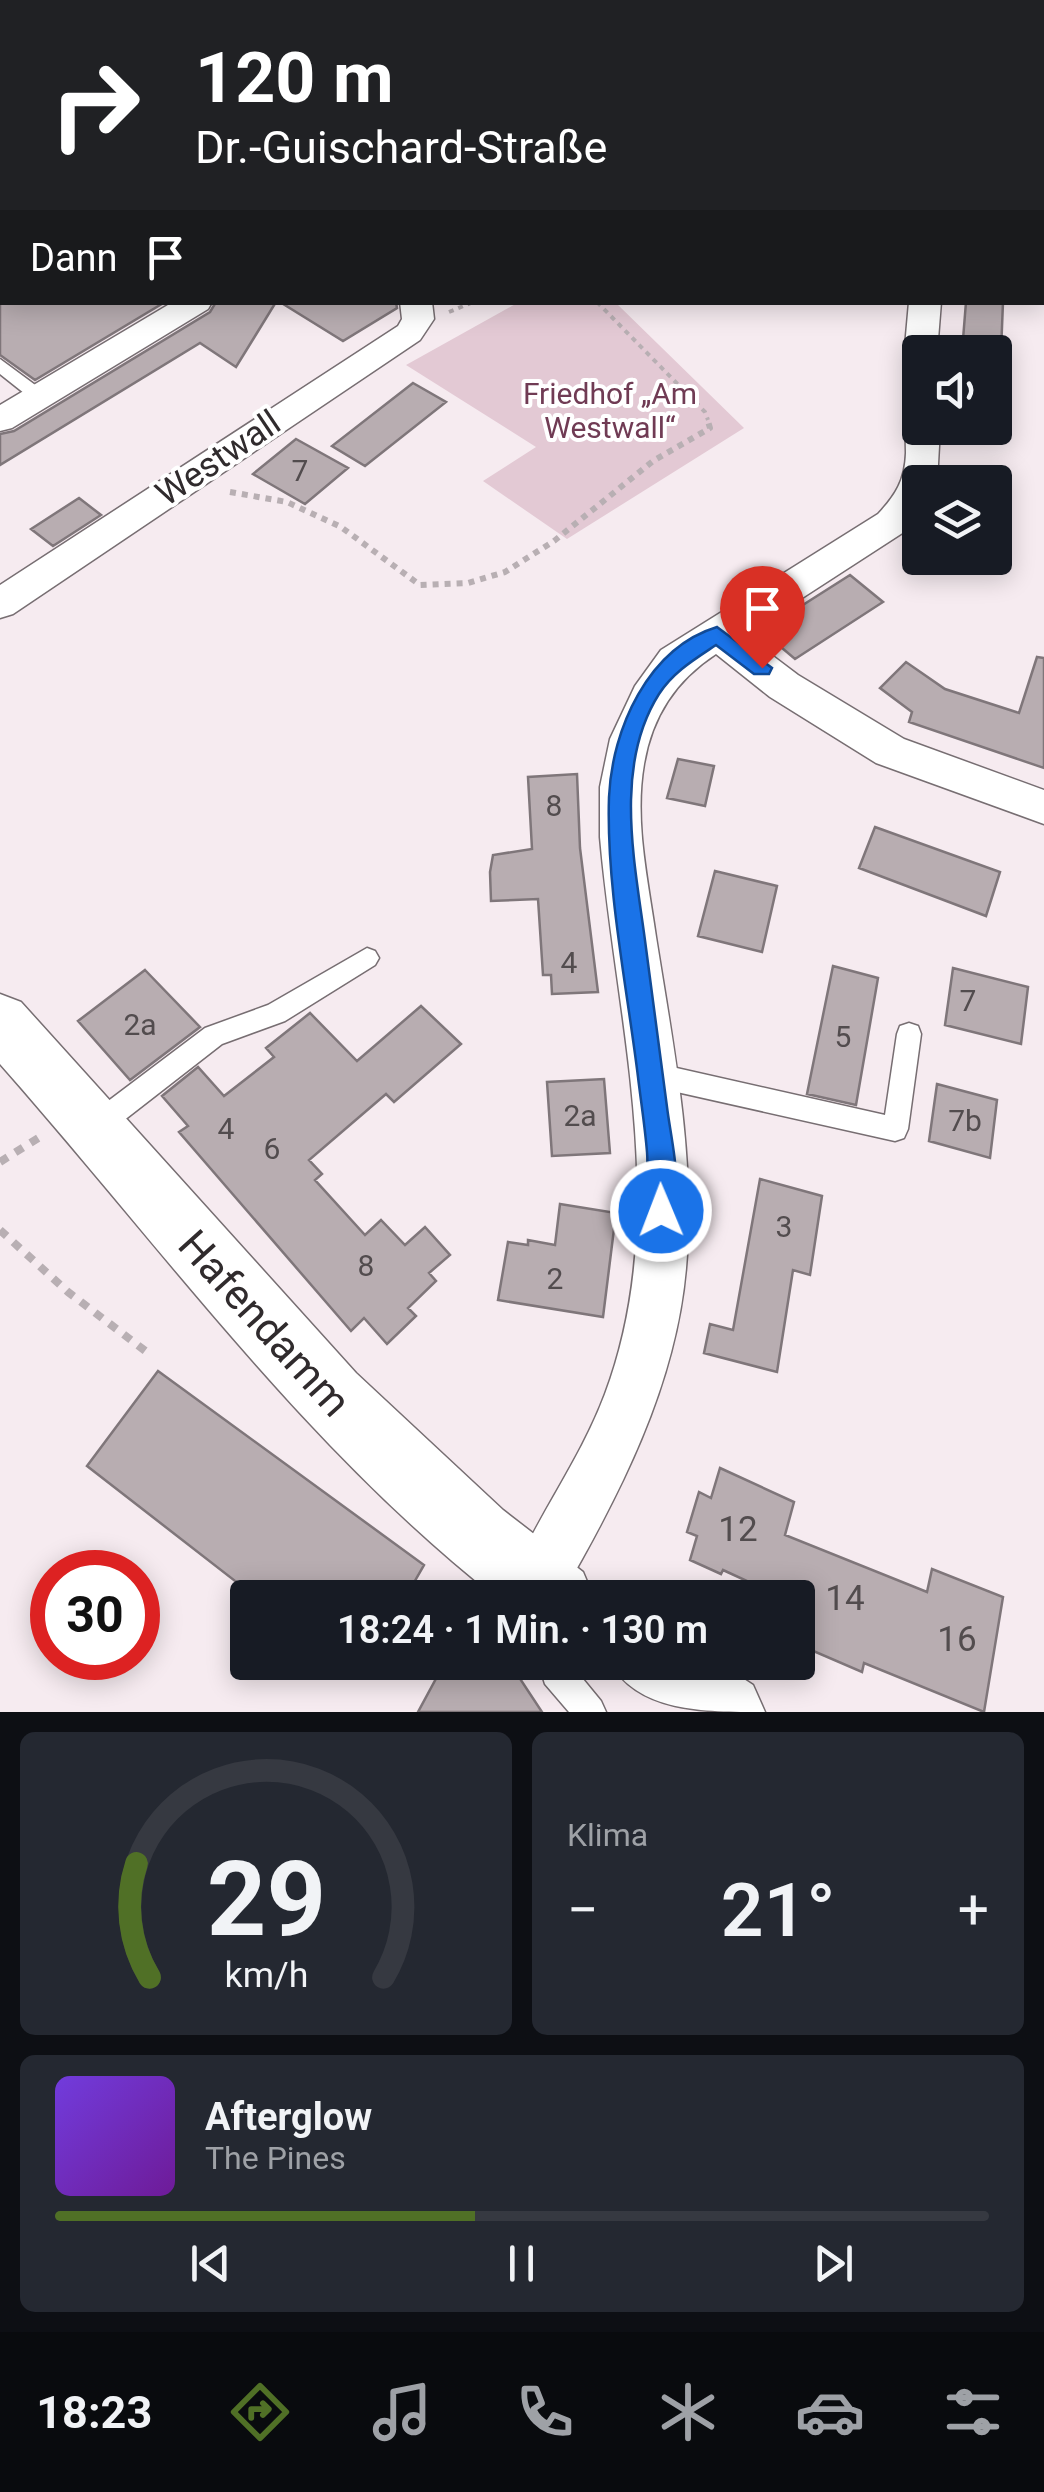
<!DOCTYPE html>
<html lang="de">
<head>
<meta charset="utf-8">
<style>
  :root { --surface:#171b24; --page:#242831; --text:#f1f3f6; --muted:#9ea1a6; --line:#363941; --accent:#507026 }
  body { margin:0; font-family:Roboto,sans-serif; background:var(--page); color:var(--text); height:100vh; display:flex; flex-direction:column; font-size:38px; white-space:nowrap }
  * { box-sizing:border-box; margin:0 }
  p { font-size:32px; color:var(--muted) }
  .icon { flex:none; width:55px; height:55px; fill:none; stroke:currentColor; stroke-width:2; stroke-linecap:round; stroke-linejoin:round }
  .map { position:relative; height:1712px; overflow:hidden }
  .drawer { display:flex; flex-direction:column; gap:20px; padding:20px; background:#0d0f14; flex:1 }
  .drawer>* { flex:none }
  .guide { position:absolute; left:0px; top:0px; width:1045px; height:305px; box-shadow:0 5px 25px #0003; background:#202124; color:#fff; overflow:hidden }
  .fabs { position:absolute; left:902px; top:335px; display:grid; gap:20px }
  .fabs a { display:grid; place-items:center; width:110px; height:110px; border-radius:10px; background:var(--surface); box-shadow:0 5px 25px #0003; font-size:50px }
  .speed { position:absolute; left:30px; top:1550px; display:flex; gap:20px; font-size:50px; font-weight:700; text-align:center }
  .speed>* { display:grid; place-content:center; width:130px; height:130px; border-radius:50%; background:var(--surface); box-shadow:0 5px 25px #0003; line-height:1 }
  .speed .limit { border:15px solid #d22; background:#fff; color:#111 }
  .pin { position:absolute; display:grid; place-items:center; width:85px; height:85px; color:#fff; margin:-102px -42px; border-radius:50% 50% 50% 0; rotate:-45deg; box-shadow:0 0 10px #0007 }
  .pin .icon { rotate:45deg }
  .me { position:absolute; width:110px; margin:-55px; rotate:359deg; stroke-linejoin:round; filter:drop-shadow(0 0 8px #0008) }
  .turn { display:flex; align-items:center; gap:35px; height:210px; padding:0 30px; font-size:45px }
  .turn .icon { width:130px; height:130px; stroke-width:2.5 }
  .turn b { display:block; font-size:70px; line-height:85px }
  .then { display:flex; align-items:center; height:95px; padding:0 30px; background:#0003; gap:20px; font-size:38px }
  .big { font-size:75px; font-weight:600; line-height:1.1 }
  .drawer .card { flex:1; display:flex; flex-direction:column; justify-content:center; gap:15px; min-width:0; padding:0 35px; border-radius:15px; background:var(--page) }
  .drawer .dial { align-items:center; gap:0 }
  .dial svg { height:260px; overflow:visible; fill:none; stroke:var(--line); stroke-width:7; stroke-linecap:round; text-anchor:middle }
  .dial text { fill:var(--text); stroke:none }
  .song { display:flex; align-items:center; gap:30px }
  .cover { width:120px; height:120px; border-radius:15px; background:linear-gradient(135deg,hsl(260 70% 55%),hsl(280 70% 35%)) }
  .played { height:10px; border-radius:5px; background:linear-gradient(90deg,var(--accent) 45%,var(--line) 45%) }
  .keys { display:flex; justify-content:space-around; direction:ltr }
  .heat { display:flex; justify-content:space-between; align-items:center; font-size:55px; direction:ltr }
  .drawer .tiles { flex:1; display:grid; gap:20px; grid-template-columns:1fr 1fr }
  .card:last-child { grid-column:span 2 }
  .trip { position:absolute; left:230px; top:1580px; width:585px; height:100px; border-radius:10px; background:var(--surface); box-shadow:0 5px 25px #0003; font-weight:600; line-height:100px; text-align:center }
  .tabs { display:flex; height:160px; justify-content:space-around; align-items:center; background:#090b0e; color:var(--muted) }
  .tabs .icon { width:70px; height:70px }
  .tabs .on { color:var(--accent) }
  .tabs b { font-size:45px; color:var(--text) }
  .map>svg:first-child { display:block }
</style>
</head>
<body>
<div class="map">
<svg width="1044" height="1712" viewBox="0 0 1044 1712">
  <rect width="100%" height="100%" fill="#f6ebf0"/>
  <!-- green -->
  <path fill="#e3c9d4" d="M519,302L616,303L744,428L567,539L483,481L536,447L406,365Z"/>
  <!-- building -->
  <path fill="#b8adb1" stroke="#7f767a" stroke-width="2.5" d="M0,279L2,302H165L35,380L0,355Z
    M216,302H276L236,367L200,343L0,465V434L14,431L210,312Z
    M280,302H396L397,308L343,341Z
    M966,302H1003L1001,352H962Z
    M413,383L446,402L365,466L332,446Z
    M296,439L348,468L305,504L253,474Z
    M79,498L101,515L53,546L31,529Z
    M850,575L883,602L795,659L762,631Z
    M1037,657L1044,658V768L909,722L912,712L880,688L906,662L945,689L1019,713Z
    M678,759L714,766L705,806L667,798Z
    M577,774L580,848L598,992L552,994L551,975H543L538,899L491,901L490,872L493,855L532,849L528,777Z
    M875,827L1000,872L986,916L859,868Z
    M715,871L777,886L762,952L698,936Z
    M833,966L878,978L856,1105L807,1094Z
    M953,968L1028,987L1021,1044L945,1025Z
    M145,970L200,1027L130,1080L78,1021Z
    M421,1006L461,1044L394,1102L386,1094L309,1160L322,1174L315,1180L365,1235L381,1220L405,1245L425,1227L450,1255L429,1273L436,1281L408,1308L416,1316L387,1344L364,1318L351,1331L179,1132L188,1126L162,1096L198,1067L224,1096L274,1057L266,1048L310,1013L357,1061Z
    M604,1079L610,1153L552,1156L547,1082Z
    M937,1084L997,1100L990,1158L929,1141Z
    M760,1179L822,1196L810,1275L793,1270L777,1372L704,1353L710,1324L733,1330Z
    M560,1204L616,1213L603,1317L498,1300L508,1242L528,1245V1240L555,1245Z
    M158,1371L424,1565L405,1598H257L87,1466Z
    M720,1468L794,1502L785,1535L927,1592L932,1569L1003,1597L984,1712L864,1663L862,1672L804,1647L813,1611L798,1604V1598H784L723,1570L721,1574L690,1560L697,1536L687,1532L699,1492L711,1498Z
    M445,1662H509L542,1712H418Z"/>
  <g fill="none" stroke-linecap="round" stroke-linejoin="round">
    <!-- service casing -->
    <g stroke="#776e72" stroke-width="3">
      <path id="service" d="M805,0H819V2H806Z
        M0,359L46,393V401H34L0,374Z
        M367,948L375,951L379,958L375,965L285,1021L222,1044L105,1135L96,1138L87,1135L83,1126L87,1117L205,1028L268,1005Z
        M909,1023L918,1026L921,1034L908,1129L904,1138L895,1141L650,1086L641,1082L638,1074L641,1066L650,1062L885,1115L897,1034L900,1026Z
        M538,1662H569L601,1701L606,1712H569L545,1684Z"/>
    </g>
    <!-- minor casing -->
    <g stroke="#776e72" stroke-width="3">
      <path id="minor" d="M333,0H359V2H334Z
        M941,0H974L976,2H943Z
        M0,20L2,21V38L0,37Z
        M1042,87H1044V108H1042Z
        M2,139V158L0,159V140Z
        M173,302H212L208,309L12,428L0,431V405Z
        M400,302H432L434,319L420,340L13,614L0,618V585L398,326L402,319Z
        M909,302H941L937,352H920V369L908,365L904,358Z
        M920,417V428H940L937,482H920C920,506 919,515 904,532L745,635L798,675L904,739L1044,790V824L876,763L770,697L716,654C676,680 652,716 644,764C634,821 648,880 656,937C673,1045 696,1158 686,1268C676,1386 619,1496 560,1598H515L509,1583C536,1518 580,1461 605,1394C673,1213 616,1021 600,837V787L610,739L635,686L661,650L878,514C896,495 905,480 906,453C906,441 904,431 911,420Z"/>
    </g>
    <!-- tertiary casing -->
    <g stroke="#776e72" stroke-width="3">
      <path id="tertiary" d="M0,994L21,1002L356,1373L503,1510L583,1572L594,1598H497C304,1446 161,1246 0,1064Z
        M610,1662H718L753,1685L765,1712C703,1712 638,1712 610,1662Z"/>
    </g>
    <!-- path-far2 -->
    <path stroke="#b8afb3" stroke-width="4" stroke-dasharray="5 5" stroke-linecap="butt" d="M597,302L705,412L708,420
      M449,312L473,302"/>
    <!-- path-far1 -->
    <path stroke="#b8afb3" stroke-width="6" stroke-dasharray="6 6" stroke-linecap="butt" d="M230,492L287,502L341,527L420,585L468,583L505,572L554,541L653,461L710,428L707,418"/>
    <!-- path -->
    <path stroke="#b8afb3" stroke-width="8" stroke-dasharray="9 9" stroke-linecap="butt" d="M0,1162L40,1137
      M0,1230L68,1292L148,1353"/>
    <!-- service -->
    <use href="#service" fill="#fff" fill-rule="evenodd"/>
    <!-- minor -->
    <use href="#minor" fill="#fff" fill-rule="evenodd"/>
    <!-- tertiary -->
    <use href="#tertiary" fill="#fff" fill-rule="evenodd"/>
  </g>
  <!-- route -->
  <path fill="#1a73e8" stroke="#114b97" stroke-width="2.5" d="M717,627L772,668L769,674H754L716,645C695,659 673,672 659,694C612,768 636,868 646,948C653,1001 660,1054 667,1107C671,1140 684,1189 671,1220L661,1224L652,1220C643,1200 649,1174 647,1152C645,1127 641,1102 638,1077C627,987 606,887 609,797C612,729 648,648 717,627Z"/>
  <g text-anchor="middle" stroke-width="8" stroke-linejoin="round" paint-order="stroke">
    <!-- far-park labels -->
    <g font-size="30" fill="#703b54" stroke="#fff">
      <text x="610" y="404">Friedhof „Am<tspan x="610" dy="34">Westwall“</tspan></text>
    </g>
    <!-- number labels -->
    <g font-size="30" fill="#524c4e">
      <text x="300" y="481">7</text>
      <text x="554" y="816">8</text>
      <text x="569" y="973">4</text>
      <text x="968" y="1011">7</text>
      <text x="140" y="1035">2a</text>
      <text x="843" y="1047">5</text>
      <text x="580" y="1126">2a</text>
      <text x="965" y="1131">7b</text>
      <text x="226" y="1139">4</text>
      <text x="272" y="1159">6</text>
      <text x="784" y="1237">3</text>
      <text x="366" y="1276">8</text>
      <text x="555" y="1289">2</text>
    </g>
    <!-- street labels -->
    <g font-size="35" fill="#302b2d" stroke="#fff">
      <text transform="translate(218 458) rotate(-34)" y="12">Westwall</text>
    </g>
    <!-- near-number labels -->
    <g font-size="35" fill="#524c4e">
      <text x="738" y="1541">12</text>
      <text x="845" y="1610">14</text>
      <text x="957" y="1651">16</text>
    </g>
    <!-- near-street labels -->
    <g font-size="42" fill="#302b2d" stroke="#fff">
      <text transform="translate(265 1323) rotate(48)" y="15">Hafendamm</text>
    </g>
  </g>
</svg>
<div class="fabs">
<a><svg class="icon" aria-label="sound" viewBox="0 0 24 24"><path d="M4 9h4l5-4v14l-5-4H4zM17 9q2 3 0 6"/></svg></a>
<a><svg class="icon" aria-label="layers" viewBox="0 0 24 24"><path d="M12 4l9 5-9 5-9-5zM3 14l9 5 9-5"/></svg></a>
</div>
<div class="speed"><div class="limit">30</div></div>
<div class="pin" style="left:762px;top:668px;background:#d93025"><svg class="icon" aria-label="arrive" viewBox="0 0 24 24"><path d="M6 21V4h12l-3 4 3 4H6"/></svg></div>
<svg class="me" style="left:661px;top:1211px" viewBox="-20 -20 40 40"><circle r="17" fill="#1a73e8" stroke="#fff" stroke-width="3"/><path d="M0-11L8 9 0 5-8 9z" fill="#fff"/></svg>
<div class="trip">18:24 · 1 Min. · 130 m</div>
<div class="guide">
<div class="turn"><svg class="icon" aria-label="right" viewBox="0 0 24 24"><path d="M7 20v-9h11M14 6l5 5-5 5"/></svg><div><b>120 m</b>Dr.-Guischard-Straße</div></div>
<div class="then">Dann<svg class="icon" aria-label="arrive" viewBox="0 0 24 24"><path d="M6 21V4h12l-3 4 3 4H6"/></svg></div>
</div>
</div>
<section class="drawer">
<div class="tiles">
<div class="card dial"><svg viewBox="0 0 100 80">
<path d="M14 69A42 42 0 1 1 86 69"/>
<path d="M14 69A42 42 0 0 1 10 34" stroke="#507026"/>
<text x="50" y="56" font-size="32" font-weight="700">29</text>
<text x="50" y="72" font-size="11">km/h</text>
</svg></div>
<div class="card"><p>Klima</p>
<div class="heat"><a>−</a><b class="big">21°</b><a>+</a></div>
</div>
<div class="card">
<div class="song"><i class="cover"></i><div><b>Afterglow</b><p>The Pines</p></div></div>
<div class="played"></div>
<div class="keys"><svg class="icon" aria-label="previous" viewBox="0 0 24 24"><path d="M18 5L8 12l10 7zM5 5v14"/></svg><svg class="icon" aria-label="pause" viewBox="0 0 24 24"><path d="M8 5v14M16 5v14"/></svg><svg class="icon" aria-label="next" viewBox="0 0 24 24"><path d="M6 5l10 7-10 7zM19 5v14"/></svg></div>
</div>
</div>
</section>
<nav class="tabs">
<b>18:23</b>
<svg class="icon on" aria-label="directions" viewBox="0 0 24 24"><path d="M12 3l9 9-9 9-9-9zM9 14v-3h6M13 9l2 2-2 2"/></svg>
<svg class="icon" aria-label="music" viewBox="0 0 24 24"><path d="M9 18V5l10-2v13"/><circle cx="6" cy="18" r="3"/><circle cx="16" cy="16" r="3"/></svg>
<svg class="icon" aria-label="phone" viewBox="0 0 24 24"><path d="M5 4h4l2 5-3 2q2 4 5 5l2-3 5 2v4C11 20 4 13 5 4z"/></svg>
<svg class="icon" aria-label="climate" viewBox="0 0 24 24"><path d="M12 3v18M4 7l16 10M4 17L20 7"/></svg>
<svg class="icon" aria-label="car" viewBox="0 0 24 24"><path d="M5 17H2v-5l4-1 3-4h7l3 4 3 1v5h-3M9 17h6M6 11h13"/><circle cx="7" cy="17" r="2"/><circle cx="17" cy="17" r="2"/></svg>
<svg class="icon" aria-label="filters" viewBox="0 0 24 24"><path d="M4 7h16M4 17h16"/><circle cx="9" cy="7" r="2"/><circle cx="15" cy="17" r="2"/></svg>
</nav>
</body>
</html>
